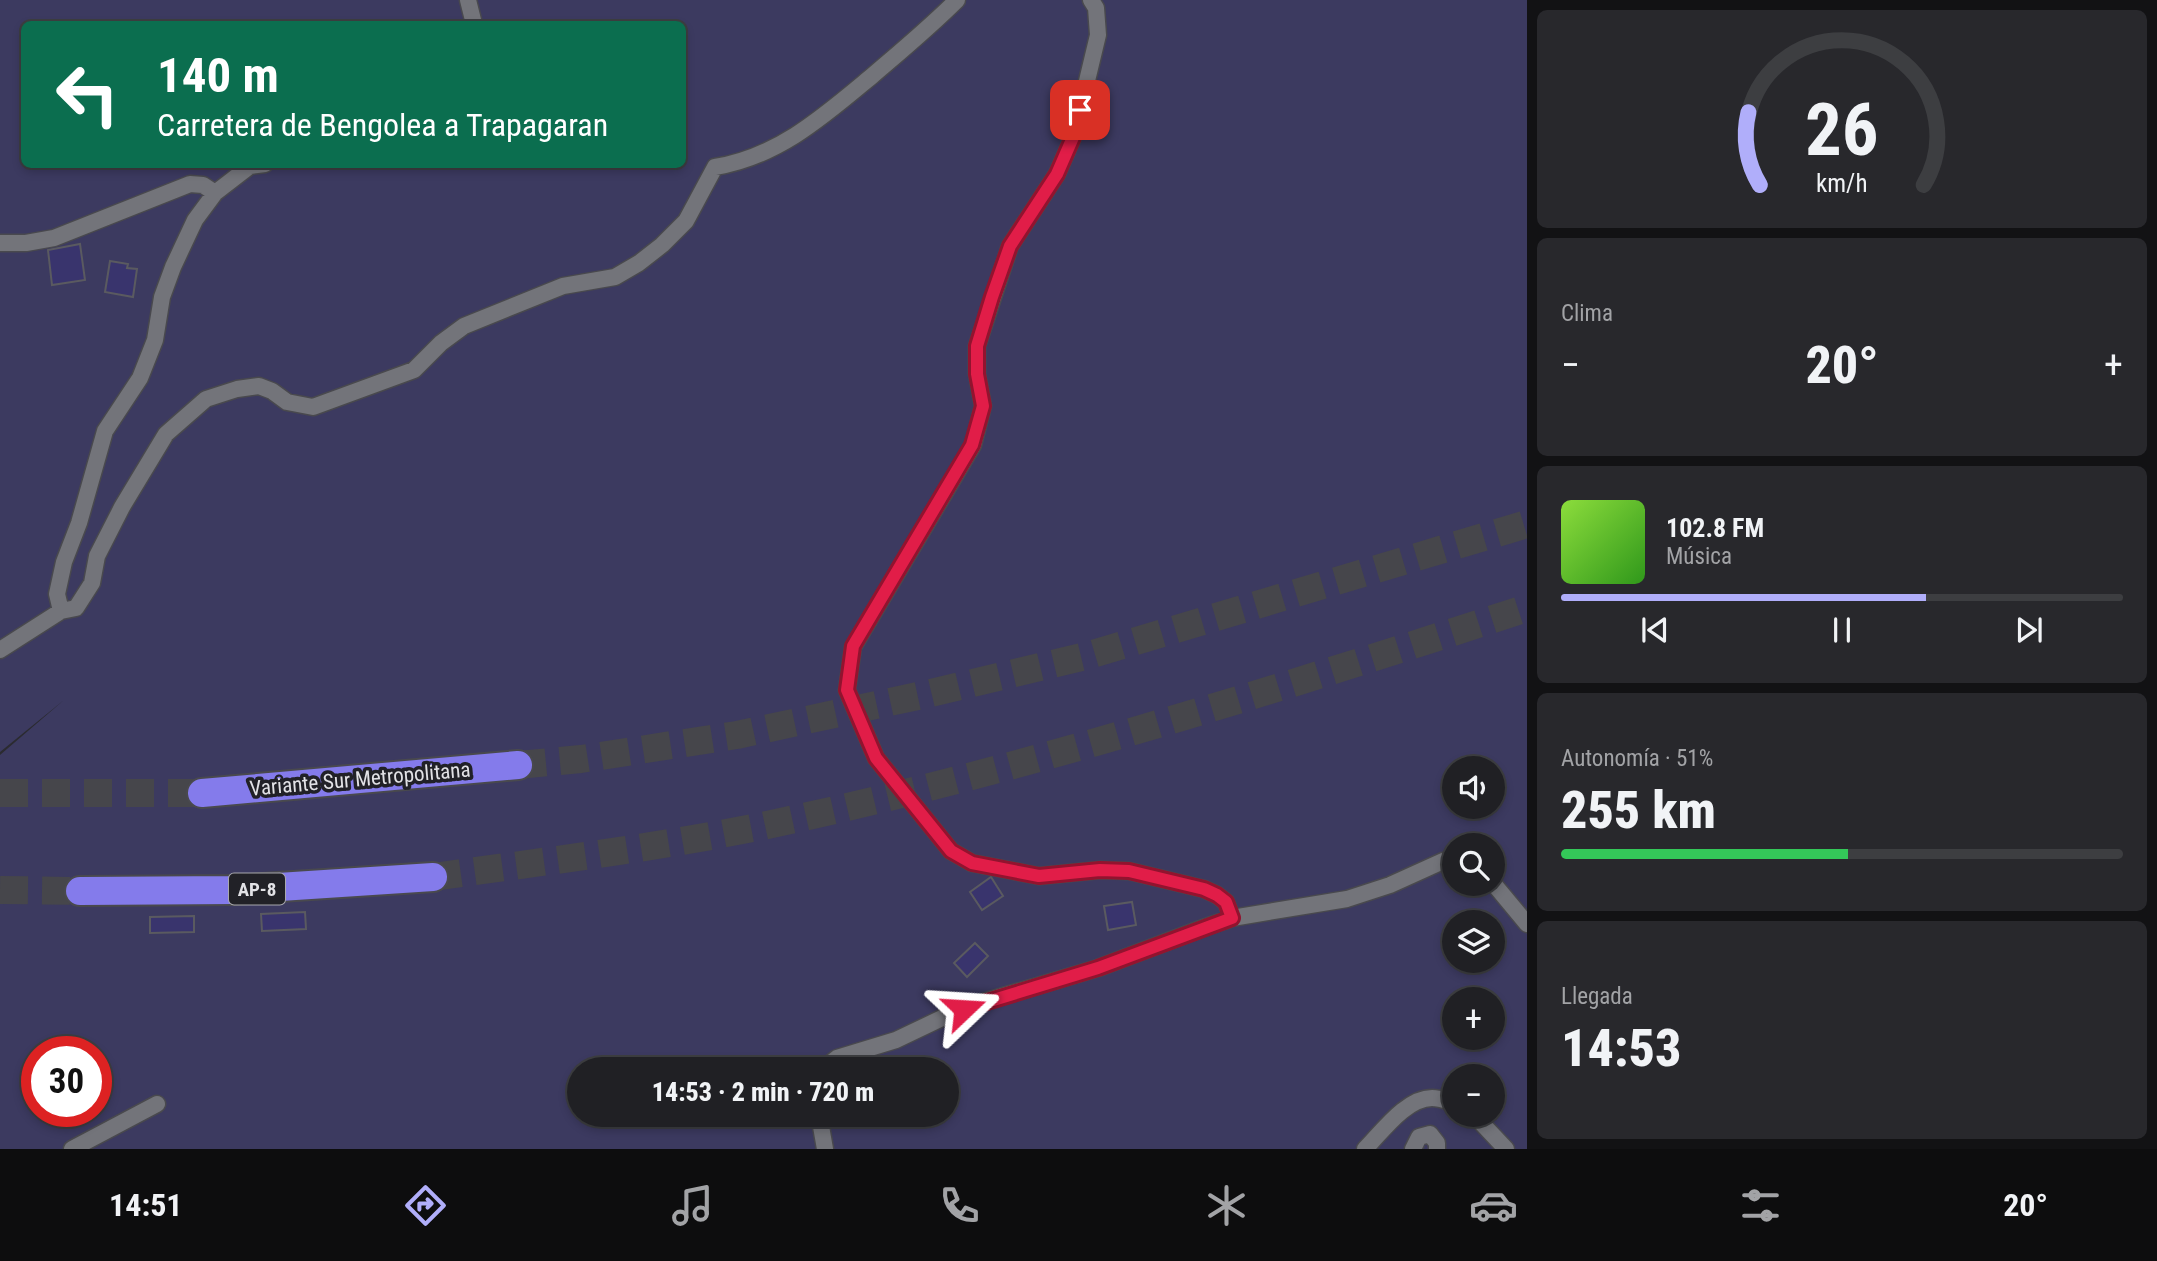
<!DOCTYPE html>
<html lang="es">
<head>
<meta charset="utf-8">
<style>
  :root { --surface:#202024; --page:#28282c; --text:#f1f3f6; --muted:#a2a3a6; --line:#3d3e41; --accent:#b0aefa }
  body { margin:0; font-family:"Roboto Condensed",sans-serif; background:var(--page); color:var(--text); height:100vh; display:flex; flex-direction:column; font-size:26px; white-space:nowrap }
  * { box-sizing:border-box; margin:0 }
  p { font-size:23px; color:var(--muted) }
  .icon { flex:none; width:38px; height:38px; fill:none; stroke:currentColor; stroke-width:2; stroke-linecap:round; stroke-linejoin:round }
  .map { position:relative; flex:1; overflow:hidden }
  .details { display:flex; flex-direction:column; gap:10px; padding:10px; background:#121214; width:630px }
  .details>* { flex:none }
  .hud { position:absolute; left:21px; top:21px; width:665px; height:147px; border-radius:10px; box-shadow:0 4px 10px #0003,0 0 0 2px var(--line); background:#0b6e4f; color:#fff; overflow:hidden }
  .buttons { position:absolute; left:1442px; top:756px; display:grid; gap:14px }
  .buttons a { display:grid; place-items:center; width:63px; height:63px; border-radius:50%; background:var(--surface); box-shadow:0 4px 10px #0003,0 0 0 2px var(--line); font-size:35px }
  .speed { position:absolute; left:21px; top:1036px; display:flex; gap:14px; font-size:35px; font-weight:700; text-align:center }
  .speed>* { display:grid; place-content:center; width:91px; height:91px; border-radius:50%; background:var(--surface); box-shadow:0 4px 10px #0003,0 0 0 2px var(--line); line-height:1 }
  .speed .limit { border:10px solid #d22; background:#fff; color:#111 }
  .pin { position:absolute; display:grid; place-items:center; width:60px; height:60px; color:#fff; margin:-30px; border-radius:14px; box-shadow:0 4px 10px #0006 }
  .me { position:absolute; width:77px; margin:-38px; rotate:70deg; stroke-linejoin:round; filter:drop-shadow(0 0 5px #0008) }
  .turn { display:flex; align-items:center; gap:24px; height:147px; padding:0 21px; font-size:32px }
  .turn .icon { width:91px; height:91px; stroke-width:2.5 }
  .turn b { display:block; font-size:49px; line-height:60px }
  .big { font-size:52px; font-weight:800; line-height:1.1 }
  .details .tile { flex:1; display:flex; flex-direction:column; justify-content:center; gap:10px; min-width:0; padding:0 24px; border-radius:10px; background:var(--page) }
  .details .dial { align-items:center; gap:0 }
  .dial svg { height:182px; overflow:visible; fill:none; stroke:var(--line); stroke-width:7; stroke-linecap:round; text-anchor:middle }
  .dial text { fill:var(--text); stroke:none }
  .song { display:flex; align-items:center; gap:21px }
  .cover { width:84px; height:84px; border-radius:10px; background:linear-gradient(135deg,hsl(90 70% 55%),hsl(110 70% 35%)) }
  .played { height:7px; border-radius:4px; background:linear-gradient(90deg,var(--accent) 65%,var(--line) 65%) }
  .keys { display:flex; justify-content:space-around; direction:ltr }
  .heat { display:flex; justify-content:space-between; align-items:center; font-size:38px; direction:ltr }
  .charge { height:10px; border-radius:5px; background:linear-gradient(90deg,#34c759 51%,var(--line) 0) }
  .trip { position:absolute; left:567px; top:1057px; width:392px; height:70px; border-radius:35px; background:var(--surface); box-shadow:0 4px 10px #0003,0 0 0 2px var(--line); font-weight:800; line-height:70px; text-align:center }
  .tab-bar { display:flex; height:112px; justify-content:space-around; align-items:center; background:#0d0d0e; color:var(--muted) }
  .tab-bar .icon { width:49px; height:49px }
  .tab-bar .on { color:var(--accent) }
  .tab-bar b { font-size:32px; color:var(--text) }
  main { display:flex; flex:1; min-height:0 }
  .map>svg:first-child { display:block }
</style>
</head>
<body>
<main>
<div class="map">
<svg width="1527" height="1149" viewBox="0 0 1527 1149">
  <rect width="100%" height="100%" fill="#2b2b30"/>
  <!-- green -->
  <path fill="#3c3a60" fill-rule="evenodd" d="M0,0H1527V1149H0V755L64,700L0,752ZM24,24H682V164H24ZM1454,768H1493V807H1454ZM1454,845H1493V884H1454ZM1454,922H1493V961H1454ZM1454,999H1493V1038H1454ZM37,1052H96V1111H37ZM579,1069H947V1115H579ZM1454,1076H1493V1115H1454Z"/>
  <!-- building -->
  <path fill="#39346d" stroke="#5a5a60" stroke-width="2" d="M80,244L85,280L52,285L48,250Z
    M110,261L128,264L127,268L137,269L133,297L105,292Z
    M991,877L1003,896L982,910L970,892Z
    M1132,902L1136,925L1108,930L1104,906Z
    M305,912L306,929L262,931L261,914Z
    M194,916V932L150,933V917Z
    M975,943L988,956L967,977L954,963Z"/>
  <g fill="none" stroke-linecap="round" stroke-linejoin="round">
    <!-- motorway-tunnel -->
    <path stroke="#46464b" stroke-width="28" stroke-dasharray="28 14" stroke-linecap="butt" d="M518,765L581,759L737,735L927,694L1086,656L1527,524
      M0,793H202
      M433,877C540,862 647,849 753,828C1015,773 1272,691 1527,608
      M0,890L80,891"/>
    <!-- minor casing -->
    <g stroke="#49494e" stroke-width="19">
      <path id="minor" d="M468,0L474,24
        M1091,0L1096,8L1098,35L1074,135L1057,174L1010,246L977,346V374L983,406L973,445L853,647L847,690L876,758L951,851L972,863L1039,876L1100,870L1129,871L1204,889L1217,895L1226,902L1232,918
        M265,164L250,166L215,193L195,220L173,267L162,297L155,340L140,378L105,431L79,523L64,562L57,594L61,611L76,608L92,583L97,556L122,507L166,434L206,399L237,389L259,386L272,391L287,402L313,407L414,370L441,343L464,326L563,286L615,277L639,263L662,245L686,221L715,167C778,157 824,116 872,76C901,51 930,27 957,0
        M0,243H26L54,238L190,184L203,185L215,193
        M0,650L61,611
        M1493,883L1527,924
        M823,1069L837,1058L896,1040L963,1008L1098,968L1206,927L1232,918L1347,899L1390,885L1443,861L1454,860
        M819,1115L825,1149
        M1474,1115L1506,1149
        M72,1149L157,1104
        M1365,1149C1382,1132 1406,1098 1432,1098C1440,1098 1447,1101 1454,1103
        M1413,1149L1419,1137L1430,1134L1437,1143V1149"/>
    </g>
    <!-- motorway casing -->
    <g stroke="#49494e" stroke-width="32">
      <path id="motorway" d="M202,793L518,765
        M80,891L233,890L433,877"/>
    </g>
    <!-- minor -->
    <use href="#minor" stroke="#73747a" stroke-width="16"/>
    <!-- motorway -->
    <use href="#motorway" stroke="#847beb" stroke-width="28"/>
  </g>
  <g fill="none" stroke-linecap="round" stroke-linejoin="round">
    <!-- route casing -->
    <g stroke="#92132f" stroke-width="18">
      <path id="route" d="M964,1009L1098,968L1232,918L1226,902L1217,895L1204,889L1129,871L1100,870L1039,876L972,863L951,851L876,758L847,690L853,646L972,445L983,406L977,374V346L992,297L1010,246L1057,174L1074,135L1080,110"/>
    </g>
    <!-- route -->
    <use href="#route" stroke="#e11d48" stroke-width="12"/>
  </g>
  <g text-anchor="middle" stroke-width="7" stroke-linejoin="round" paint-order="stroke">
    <!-- shield labels -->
    <rect fill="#212127" stroke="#a8a8ad" stroke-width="2" x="229" y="873.5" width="56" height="31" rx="5"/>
    <g font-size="19" font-weight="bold" fill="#e2e2e6">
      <text x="257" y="896">AP-8</text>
    </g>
    <!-- street labels -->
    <g font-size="21" fill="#e2e2e6" stroke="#212127">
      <text transform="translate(360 779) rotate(-5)" y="7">Variante Sur Metropolitana</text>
    </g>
  </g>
</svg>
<div class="buttons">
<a><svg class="icon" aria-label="sound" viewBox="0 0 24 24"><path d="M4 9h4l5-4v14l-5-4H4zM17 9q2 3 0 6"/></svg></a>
<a><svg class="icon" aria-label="search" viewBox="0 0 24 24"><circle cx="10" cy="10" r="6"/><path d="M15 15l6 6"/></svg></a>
<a><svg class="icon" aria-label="layers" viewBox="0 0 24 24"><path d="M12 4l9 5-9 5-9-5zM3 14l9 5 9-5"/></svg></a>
<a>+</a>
<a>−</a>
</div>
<div class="speed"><div class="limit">30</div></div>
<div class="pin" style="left:1080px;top:110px;background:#d93025"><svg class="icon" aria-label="arrive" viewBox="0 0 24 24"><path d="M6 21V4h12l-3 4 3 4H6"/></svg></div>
<svg class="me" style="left:964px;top:1009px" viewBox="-20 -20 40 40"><path d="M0-17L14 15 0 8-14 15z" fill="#e11d48" stroke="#fff" stroke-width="4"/></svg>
<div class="trip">14:53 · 2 min · 720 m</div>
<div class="hud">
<div class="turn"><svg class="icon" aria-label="left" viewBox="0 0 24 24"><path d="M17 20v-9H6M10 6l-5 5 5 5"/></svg><div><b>140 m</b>Carretera de Bengolea a Trapagaran</div></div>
</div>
</div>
<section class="details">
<div class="tile dial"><svg viewBox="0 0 100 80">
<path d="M14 69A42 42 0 1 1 86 69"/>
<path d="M14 69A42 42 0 0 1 9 37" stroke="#b0aefa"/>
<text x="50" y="56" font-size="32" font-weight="700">26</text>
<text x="50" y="72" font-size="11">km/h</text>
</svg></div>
<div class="tile"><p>Clima</p>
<div class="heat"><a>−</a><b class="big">20°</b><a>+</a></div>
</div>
<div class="tile">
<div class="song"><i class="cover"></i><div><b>102.8 FM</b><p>Música</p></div></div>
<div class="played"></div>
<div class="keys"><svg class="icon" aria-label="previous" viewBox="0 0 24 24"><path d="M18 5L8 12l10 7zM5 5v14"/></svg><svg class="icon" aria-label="pause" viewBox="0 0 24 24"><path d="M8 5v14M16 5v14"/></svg><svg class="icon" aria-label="next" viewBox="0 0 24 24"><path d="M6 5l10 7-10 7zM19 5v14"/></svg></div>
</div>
<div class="tile"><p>Autonomía · 51%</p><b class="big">255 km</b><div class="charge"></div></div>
<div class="tile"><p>Llegada</p><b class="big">14:53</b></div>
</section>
</main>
<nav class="tab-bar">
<b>14:51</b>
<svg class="icon on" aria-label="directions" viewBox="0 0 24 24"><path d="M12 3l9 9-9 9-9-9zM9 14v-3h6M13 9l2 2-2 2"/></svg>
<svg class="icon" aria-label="music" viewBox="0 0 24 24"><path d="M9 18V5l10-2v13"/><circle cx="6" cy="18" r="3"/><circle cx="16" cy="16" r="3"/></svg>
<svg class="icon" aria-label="phone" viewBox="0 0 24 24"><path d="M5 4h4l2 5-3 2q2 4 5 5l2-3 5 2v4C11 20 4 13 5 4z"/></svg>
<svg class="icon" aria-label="climate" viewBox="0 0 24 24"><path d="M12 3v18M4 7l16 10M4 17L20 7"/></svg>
<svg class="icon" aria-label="car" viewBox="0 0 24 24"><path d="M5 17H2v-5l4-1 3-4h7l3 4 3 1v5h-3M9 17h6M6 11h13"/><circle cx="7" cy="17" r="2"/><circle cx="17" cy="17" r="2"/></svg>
<svg class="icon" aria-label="filters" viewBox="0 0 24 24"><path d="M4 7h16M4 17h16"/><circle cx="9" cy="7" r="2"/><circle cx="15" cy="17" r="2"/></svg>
<b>20°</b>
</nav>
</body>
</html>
